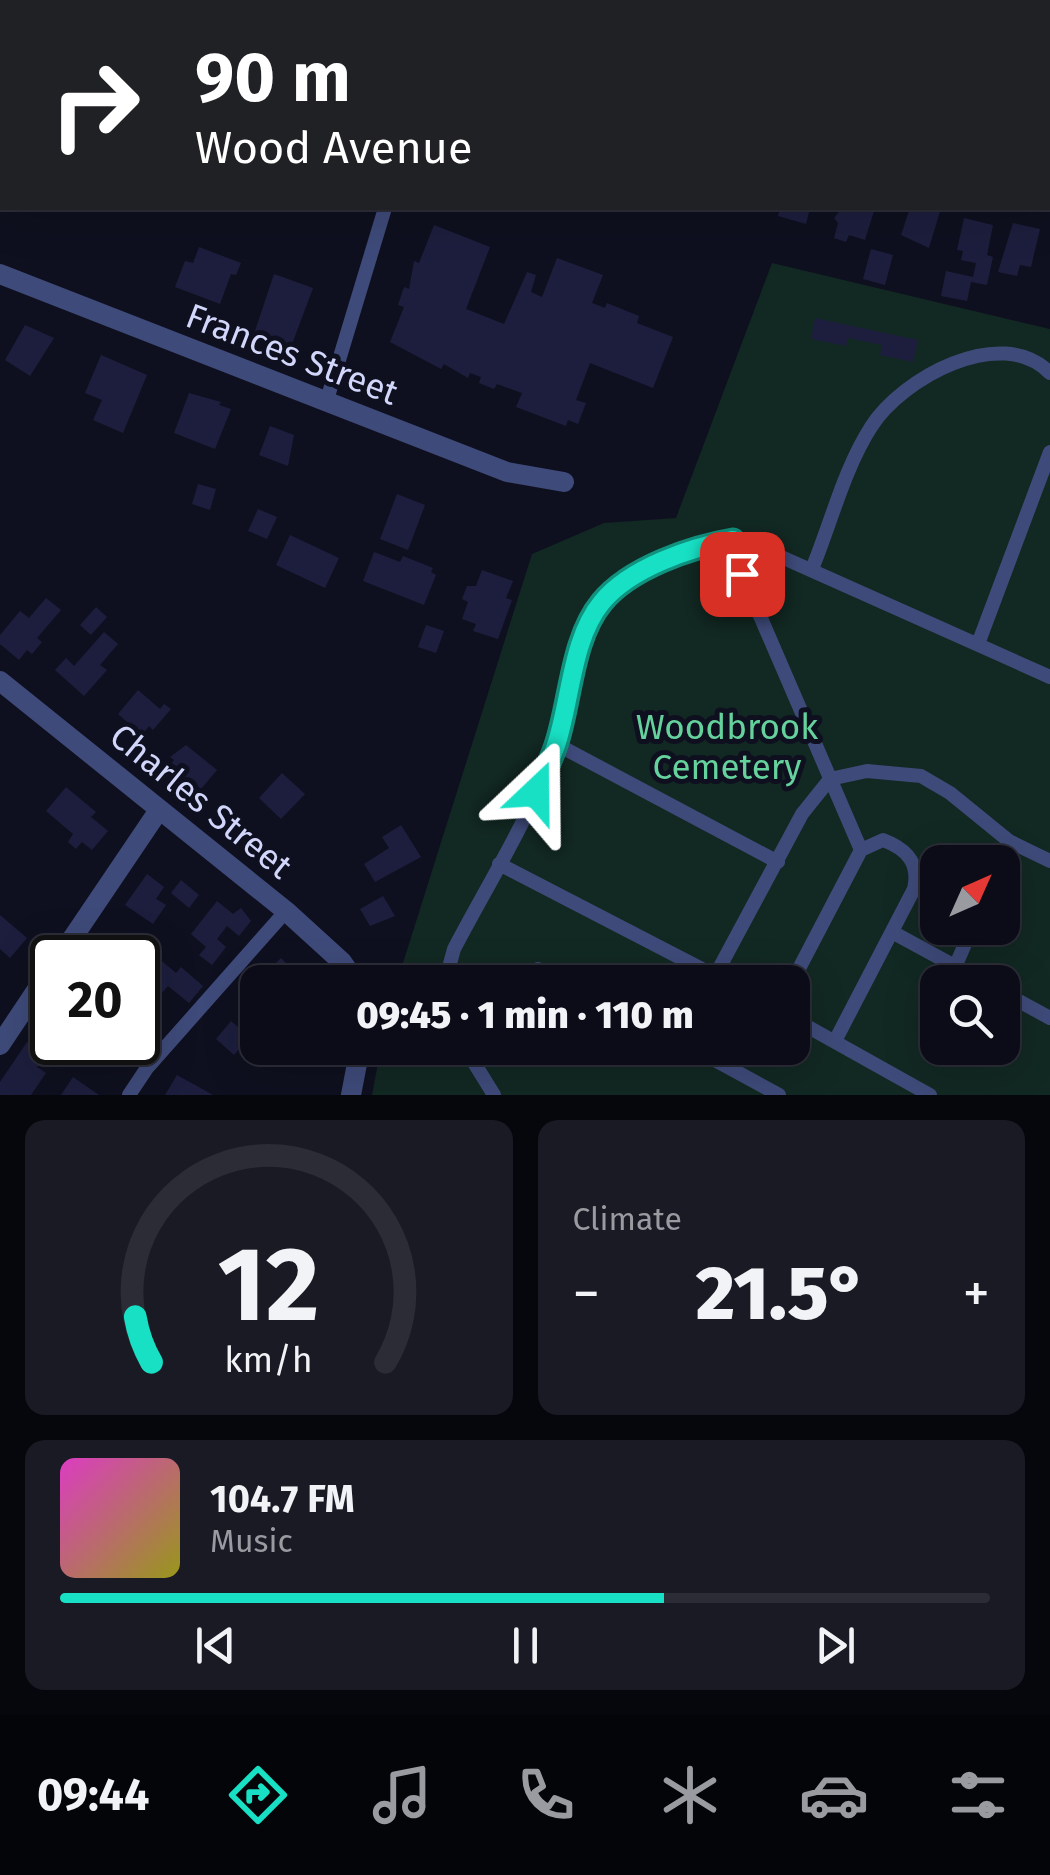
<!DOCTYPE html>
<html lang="en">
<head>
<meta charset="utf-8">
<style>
  :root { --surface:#0b0c17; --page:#191a24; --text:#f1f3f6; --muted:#9a9ba1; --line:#2b2c36; --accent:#18e0c4 }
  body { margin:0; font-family:"Fira Sans",sans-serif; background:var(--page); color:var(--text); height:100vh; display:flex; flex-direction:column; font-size:38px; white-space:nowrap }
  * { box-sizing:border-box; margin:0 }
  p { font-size:32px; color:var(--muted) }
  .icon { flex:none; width:55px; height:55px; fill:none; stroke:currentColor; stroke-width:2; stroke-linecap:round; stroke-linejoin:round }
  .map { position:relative; height:1095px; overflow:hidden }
  .side { display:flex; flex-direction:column; gap:25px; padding:25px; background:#06070d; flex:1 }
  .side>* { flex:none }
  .top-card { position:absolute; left:0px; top:0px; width:1050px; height:210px; box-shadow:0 10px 40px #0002,0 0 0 2px var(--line); background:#202124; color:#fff; overflow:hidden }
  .needle { width:65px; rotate:45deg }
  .controls { position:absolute; left:920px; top:845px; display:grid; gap:20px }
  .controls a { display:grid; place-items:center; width:100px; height:100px; border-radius:20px; background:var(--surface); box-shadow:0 10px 40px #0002,0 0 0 2px var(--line); font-size:50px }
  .speed { position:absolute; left:30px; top:935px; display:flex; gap:20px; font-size:50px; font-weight:700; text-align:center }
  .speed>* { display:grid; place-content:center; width:130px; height:130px; border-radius:50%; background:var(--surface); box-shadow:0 10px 40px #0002,0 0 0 2px var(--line); line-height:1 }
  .speed .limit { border:5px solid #111; border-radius:15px; background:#fff; color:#111 }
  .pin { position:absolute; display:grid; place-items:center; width:85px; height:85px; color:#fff; margin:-42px; border-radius:20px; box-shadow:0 5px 15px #0006 }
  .me { position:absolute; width:110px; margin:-55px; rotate:23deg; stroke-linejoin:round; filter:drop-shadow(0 0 8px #0008) }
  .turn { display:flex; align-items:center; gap:35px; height:210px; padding:0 30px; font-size:45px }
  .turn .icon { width:130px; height:130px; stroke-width:2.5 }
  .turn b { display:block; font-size:70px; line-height:85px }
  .big { font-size:75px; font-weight:800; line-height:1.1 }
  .side .widget { flex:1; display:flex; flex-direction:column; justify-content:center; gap:15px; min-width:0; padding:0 35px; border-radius:20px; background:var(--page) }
  .side .dial { align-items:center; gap:0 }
  .dial svg { height:260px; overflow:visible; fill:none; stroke:var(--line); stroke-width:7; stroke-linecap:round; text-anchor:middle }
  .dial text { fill:var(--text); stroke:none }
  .song { display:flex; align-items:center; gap:30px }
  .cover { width:120px; height:120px; border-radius:15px; background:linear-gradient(135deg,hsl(310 70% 55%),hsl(60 70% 35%)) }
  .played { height:10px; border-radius:5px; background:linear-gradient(90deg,var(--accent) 65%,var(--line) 65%) }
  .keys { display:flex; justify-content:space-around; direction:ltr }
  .heat { display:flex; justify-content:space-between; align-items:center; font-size:55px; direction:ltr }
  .side .tiles { flex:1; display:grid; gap:25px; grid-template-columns:1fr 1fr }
  .widget:last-child { grid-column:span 2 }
  .trip { position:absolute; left:240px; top:965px; width:570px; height:100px; border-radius:20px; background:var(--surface); box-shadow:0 10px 40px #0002,0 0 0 2px var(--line); font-weight:800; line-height:100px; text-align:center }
  .menu { display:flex; height:160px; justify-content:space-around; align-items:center; background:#040509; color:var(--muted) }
  .menu .icon { width:70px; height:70px }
  .menu .selected { color:var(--accent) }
  .menu b { font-size:45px; color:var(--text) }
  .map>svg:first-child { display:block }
</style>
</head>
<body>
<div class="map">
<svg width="1050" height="1095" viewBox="0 0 1050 1095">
  <rect width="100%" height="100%" fill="#0f101f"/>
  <!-- green -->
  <path fill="#122822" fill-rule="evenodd" d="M772,263L1050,329V1095H372L381,1048H792V982H397L532,554L604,523L676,518ZM938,862H1002V928H938ZM938,982H1002V1048H938Z"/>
  <!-- building -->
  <path fill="#1d1e3d" d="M780,208H810L806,224L778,216Z
    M842,208H880L874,211L865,240L849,235L846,242L834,238L838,223L834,218Z
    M910,208H941L929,248L901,235Z
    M964,218L993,225L987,255L993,257L987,285L971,282L967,301L941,296L946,271L973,277L976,263L961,260L963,251L957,250Z
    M1013,223L1040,229L1031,267L1020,265L1017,276L998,272Z
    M434,225L490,247L466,309L504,324L527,272L536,275L531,292L542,297L557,258L603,275L592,303L605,308L607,303L639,316L637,323L673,337L653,388L590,363L576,400L586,403L578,424L568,420L566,426L516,407L522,393L497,384L494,389L479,383L481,377L470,373L468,378L444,364L441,369L390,342L404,307L398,305L404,287L409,289L414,261L419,263Z
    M199,247L241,263L236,275L231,274L220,304L175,287L185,261L193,263Z
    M871,249L893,255L885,285L863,279Z
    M274,274L313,288L291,347L254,334Z
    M815,318L918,340L913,362L880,355L882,345L848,338L846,346L811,339Z
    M25,325L54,338L30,376L5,360Z
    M101,355L147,375L123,433L93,420L102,400L85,393Z
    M189,393L221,402L219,405L231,409L215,449L174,433Z
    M270,426L294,435L288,466L259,455Z
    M198,484L216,489L210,510L192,504Z
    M397,494L425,505L408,550L380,539Z
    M258,509L277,517L267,539L248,531Z
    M290,535L339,558L325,588L276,565Z
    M374,552L400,562L403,556L433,568L431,572L436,575L424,605L363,581Z
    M482,570L513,581L506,598L512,600L498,639L473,631L476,624L462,619L468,602L462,599L467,586H476Z
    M46,598L61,610L37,638L42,642L32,654L27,650L19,660L0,644V635L20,611L29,618Z
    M96,607L107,617L91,635L80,625Z
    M426,625L444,631L436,653L418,647Z
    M104,632L118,644L100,665L107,670L84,696L55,670L66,658L74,666Z
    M138,690L160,709L164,704L171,709L153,730L149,726L142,735L118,714Z
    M186,745L217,770L201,789L194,783L189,788L166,770L174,760L170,757Z
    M282,773L305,794L281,819L259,798Z
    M66,787L96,812L91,817L108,831L92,850L82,842L76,849L68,842L73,834L46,811Z
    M401,825L421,857L375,882L364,864L389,848L382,837Z
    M147,874L164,887L156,899L166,905L153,924L125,905Z
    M181,880L199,895L189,908L171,893Z
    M383,896L395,916L370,926L360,909Z
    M217,901L233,914L241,908L251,921L239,936L227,926L217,939L226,947L212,965L199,955L206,947L191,934Z
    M0,915L27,938L10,958L0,949Z
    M157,957L176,973L181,967L203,986L189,1003L168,986L162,993L142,976Z
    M281,958L294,971L283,982H258V1009L244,995Z
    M231,1021L250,1037L234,1055L216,1039Z
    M27,1042L46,1055L37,1067L46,1073L31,1095H0V1082Z
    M177,1075L213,1095H165Z
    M73,1077L99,1095H61Z"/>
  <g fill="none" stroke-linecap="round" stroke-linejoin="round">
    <!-- service -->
    <path stroke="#3e4a79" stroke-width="14" d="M227,0L235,2
      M137,2L138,0
      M326,403L385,208
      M733,540L742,574L861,850L883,840C907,849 920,863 914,889L835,1041
      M812,569C831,523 844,469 871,427C901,379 1001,323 1050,373
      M978,644L1050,452
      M556,744L778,862
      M830,779L867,771L921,776L950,793L1009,841L1050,861
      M1000,862L1009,841
      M499,864L727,982
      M892,932L984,982
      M955,967L972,928
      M715,976L802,814L830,779
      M445,982L454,949C489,882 532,815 556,744C572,700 572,644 600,606C624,571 709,536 750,543L1050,677
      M512,982L538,969L573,982
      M792,982L861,850
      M1002,992L1050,1018
      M792,1018L930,1095
      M465,1048L494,1095
      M693,1048L779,1095
      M129,1095L147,1068L286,911"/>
    <!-- minor -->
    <path stroke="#3e4a79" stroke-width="20" d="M261,2L262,0
      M1048,196L1050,197
      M0,274L507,472L564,482
      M0,681L286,911L342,962L356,982
      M59,958L159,810
      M0,1045L52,967
      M351,1095L360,1048"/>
    <!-- secondary -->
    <path stroke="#728df0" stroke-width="20" d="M79,0L83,2
      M645,2L652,0
      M0,71L2,70"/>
    <!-- primary -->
    <path stroke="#9963ef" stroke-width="28" d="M15,2L17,0
      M0,28L2,24"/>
  </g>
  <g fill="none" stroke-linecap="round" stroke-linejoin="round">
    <!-- route casing -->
    <g stroke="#10927f" stroke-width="25">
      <path id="route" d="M536,792C543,775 552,759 557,742C571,698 572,638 602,602C630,568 691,547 733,540L742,574"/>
    </g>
    <!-- route -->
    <use href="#route" stroke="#18e0c4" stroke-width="18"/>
  </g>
  <g text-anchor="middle" stroke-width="10" stroke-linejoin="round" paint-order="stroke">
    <!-- street labels -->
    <g font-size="35" fill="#d1d6fa" stroke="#0f101f">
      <text transform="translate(292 354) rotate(21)" y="12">Frances Street</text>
      <text transform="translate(201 801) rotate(39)" y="12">Charles Street</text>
    </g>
    <!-- park labels -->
    <g font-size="35" fill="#65d29d" stroke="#0f101f">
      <text x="727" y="739">Woodbrook<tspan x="727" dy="40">Cemetery</tspan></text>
    </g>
  </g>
</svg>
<div class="controls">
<a><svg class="needle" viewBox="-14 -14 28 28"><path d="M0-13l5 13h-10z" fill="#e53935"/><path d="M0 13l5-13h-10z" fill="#9a9ba1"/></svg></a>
<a><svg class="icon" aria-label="search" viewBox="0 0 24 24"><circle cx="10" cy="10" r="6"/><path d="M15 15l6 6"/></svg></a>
</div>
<div class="speed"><div class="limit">20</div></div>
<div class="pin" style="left:742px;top:574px;background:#d93025"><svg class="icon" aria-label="arrive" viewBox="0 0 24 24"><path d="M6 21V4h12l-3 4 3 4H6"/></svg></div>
<svg class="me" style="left:536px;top:792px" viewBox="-20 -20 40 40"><path d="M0-17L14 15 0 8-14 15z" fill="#18e0c4" stroke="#fff" stroke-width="4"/></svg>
<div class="trip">09:45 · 1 min · 110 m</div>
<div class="top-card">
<div class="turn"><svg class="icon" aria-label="right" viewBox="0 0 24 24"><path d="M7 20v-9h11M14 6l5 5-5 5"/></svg><div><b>90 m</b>Wood Avenue</div></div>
</div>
</div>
<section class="side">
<div class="tiles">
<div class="widget dial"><svg viewBox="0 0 100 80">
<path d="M14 69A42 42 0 1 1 86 69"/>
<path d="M14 69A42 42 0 0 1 9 55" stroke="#18e0c4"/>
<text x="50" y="56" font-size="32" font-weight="700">12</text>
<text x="50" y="72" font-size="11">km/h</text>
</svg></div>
<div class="widget"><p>Climate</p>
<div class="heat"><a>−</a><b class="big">21.5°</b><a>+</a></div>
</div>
<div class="widget">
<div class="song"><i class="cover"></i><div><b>104.7 FM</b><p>Music</p></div></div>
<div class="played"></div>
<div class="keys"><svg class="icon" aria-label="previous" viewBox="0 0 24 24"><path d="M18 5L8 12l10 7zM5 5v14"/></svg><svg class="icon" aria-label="pause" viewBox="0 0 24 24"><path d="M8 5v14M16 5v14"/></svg><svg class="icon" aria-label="next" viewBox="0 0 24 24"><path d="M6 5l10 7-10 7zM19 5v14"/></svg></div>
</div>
</div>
</section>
<nav class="menu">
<b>09:44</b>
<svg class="icon selected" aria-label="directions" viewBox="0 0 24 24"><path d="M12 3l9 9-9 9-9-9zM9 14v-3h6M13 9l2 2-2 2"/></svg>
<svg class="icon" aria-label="music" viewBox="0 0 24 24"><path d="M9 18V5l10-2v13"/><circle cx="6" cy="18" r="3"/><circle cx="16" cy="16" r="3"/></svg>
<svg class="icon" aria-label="phone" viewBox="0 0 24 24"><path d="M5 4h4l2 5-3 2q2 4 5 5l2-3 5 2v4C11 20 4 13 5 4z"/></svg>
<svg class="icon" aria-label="climate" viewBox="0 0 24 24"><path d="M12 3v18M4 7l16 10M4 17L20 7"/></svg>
<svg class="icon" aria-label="car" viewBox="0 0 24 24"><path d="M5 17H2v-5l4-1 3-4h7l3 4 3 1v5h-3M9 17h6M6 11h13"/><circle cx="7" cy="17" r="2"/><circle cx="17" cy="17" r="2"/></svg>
<svg class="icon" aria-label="filters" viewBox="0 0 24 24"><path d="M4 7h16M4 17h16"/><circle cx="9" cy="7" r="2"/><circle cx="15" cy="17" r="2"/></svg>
</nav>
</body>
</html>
